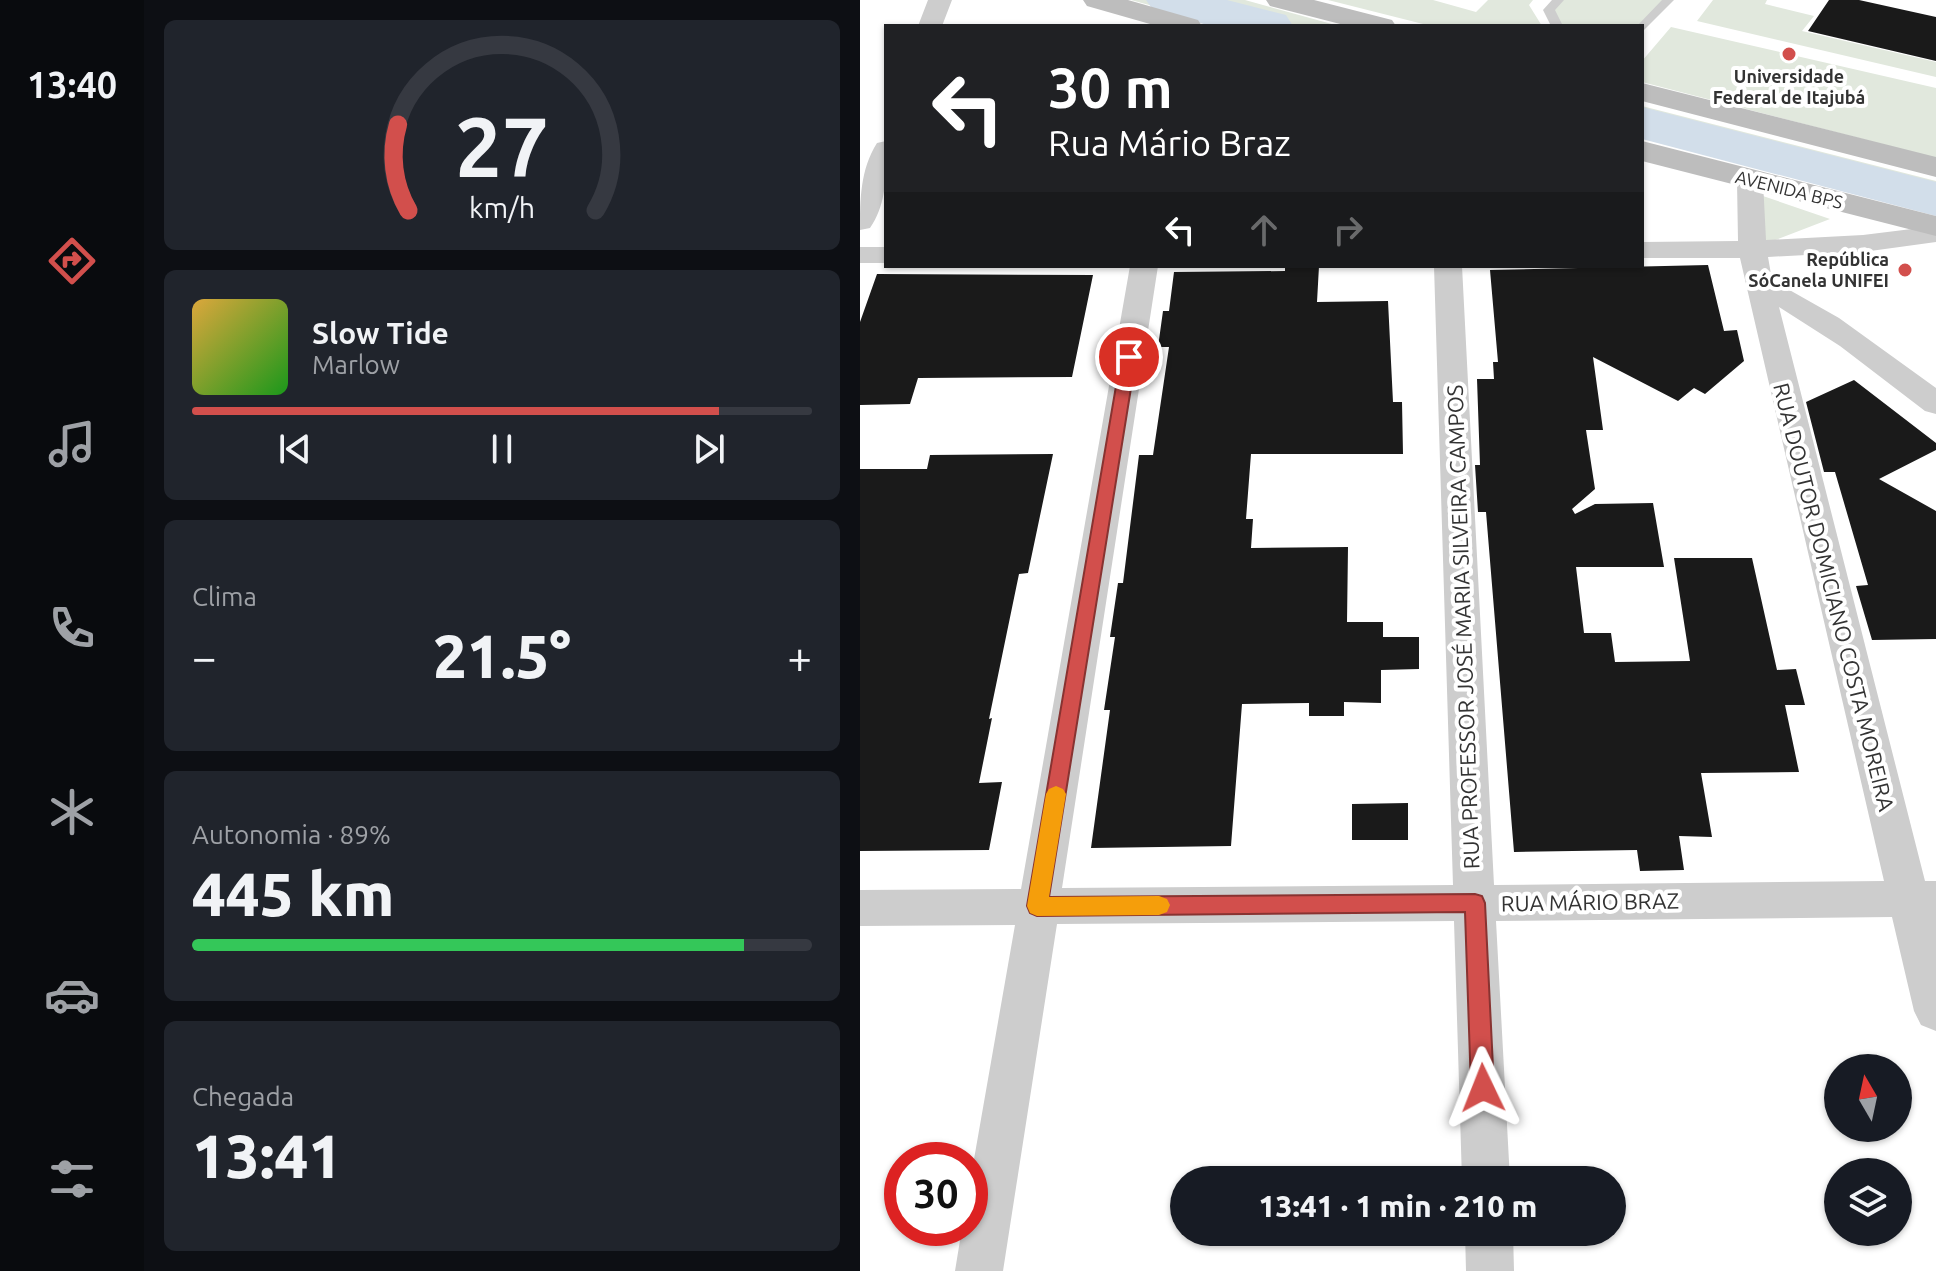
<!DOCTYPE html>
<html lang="pt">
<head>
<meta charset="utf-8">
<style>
  :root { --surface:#171b24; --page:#20242c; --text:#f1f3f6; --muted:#9ea1a6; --line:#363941; --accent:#d24f4c }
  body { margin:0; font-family:Ubuntu,sans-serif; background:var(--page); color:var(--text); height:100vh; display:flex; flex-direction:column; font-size:30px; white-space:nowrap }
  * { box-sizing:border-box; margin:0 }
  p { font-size:26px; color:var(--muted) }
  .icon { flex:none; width:44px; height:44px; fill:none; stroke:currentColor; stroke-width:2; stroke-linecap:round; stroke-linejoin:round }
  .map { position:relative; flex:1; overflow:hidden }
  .panel { display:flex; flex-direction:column; gap:20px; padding:20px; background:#0d0f14; width:716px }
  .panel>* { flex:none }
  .hud { position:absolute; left:24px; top:24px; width:760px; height:244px; border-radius:0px; box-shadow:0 2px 6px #0004; background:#202124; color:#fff; overflow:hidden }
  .needle { width:52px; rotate:351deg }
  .fabs { position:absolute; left:964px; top:1054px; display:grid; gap:16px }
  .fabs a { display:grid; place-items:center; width:88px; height:88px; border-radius:50%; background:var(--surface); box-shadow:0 2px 6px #0004; font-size:40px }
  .speed { position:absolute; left:24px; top:1142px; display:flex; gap:16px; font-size:40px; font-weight:700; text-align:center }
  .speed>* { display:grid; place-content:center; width:104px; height:104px; border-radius:50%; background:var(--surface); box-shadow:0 2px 6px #0004; line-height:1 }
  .speed .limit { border:12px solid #d22; background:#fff; color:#111 }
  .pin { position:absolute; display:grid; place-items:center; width:68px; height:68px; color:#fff; margin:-34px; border:4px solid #fff; border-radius:50%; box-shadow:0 2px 8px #0007 }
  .me { position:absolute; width:88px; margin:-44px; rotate:358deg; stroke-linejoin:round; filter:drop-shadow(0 0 6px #0008) }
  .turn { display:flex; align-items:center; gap:28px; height:168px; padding:0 32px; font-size:36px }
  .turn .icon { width:104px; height:104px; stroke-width:2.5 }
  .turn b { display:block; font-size:56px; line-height:68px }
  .lanes { display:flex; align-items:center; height:76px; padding:0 32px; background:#0003; justify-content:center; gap:40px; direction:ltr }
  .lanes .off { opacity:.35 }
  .big { font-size:60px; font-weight:800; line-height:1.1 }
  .panel .tile { flex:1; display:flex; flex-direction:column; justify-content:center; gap:12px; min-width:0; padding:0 28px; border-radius:12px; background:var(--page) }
  .panel .dial { align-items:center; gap:0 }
  .dial svg { height:208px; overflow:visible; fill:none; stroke:var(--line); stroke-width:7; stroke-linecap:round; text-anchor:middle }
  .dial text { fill:var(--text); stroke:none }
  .song { display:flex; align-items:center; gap:24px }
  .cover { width:96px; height:96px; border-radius:12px; background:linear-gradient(135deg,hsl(40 70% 55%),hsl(120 70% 35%)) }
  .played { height:8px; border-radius:4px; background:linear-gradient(90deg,var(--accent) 85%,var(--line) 85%) }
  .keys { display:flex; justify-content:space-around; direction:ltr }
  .heat { display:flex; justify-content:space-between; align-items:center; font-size:44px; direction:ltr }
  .charge { height:12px; border-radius:6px; background:linear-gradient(90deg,#34c759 89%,var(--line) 0) }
  .trip { position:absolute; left:310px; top:1166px; width:456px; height:80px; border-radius:40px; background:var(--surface); box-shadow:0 2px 6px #0004; font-weight:800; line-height:80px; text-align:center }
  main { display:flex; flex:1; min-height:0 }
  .tab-bar { display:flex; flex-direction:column; width:144px; justify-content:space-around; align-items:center; background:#090b0e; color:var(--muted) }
  .tab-bar .icon { width:56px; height:56px }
  .tab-bar .current { color:var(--accent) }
  .tab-bar b { font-size:36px; color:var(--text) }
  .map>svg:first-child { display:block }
</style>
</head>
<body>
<main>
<nav class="tab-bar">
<b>13:40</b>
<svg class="icon current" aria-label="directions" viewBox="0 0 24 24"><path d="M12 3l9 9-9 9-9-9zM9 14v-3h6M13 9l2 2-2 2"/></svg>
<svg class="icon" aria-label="music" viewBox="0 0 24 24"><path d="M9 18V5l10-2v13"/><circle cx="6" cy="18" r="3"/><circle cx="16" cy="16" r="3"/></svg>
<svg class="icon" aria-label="phone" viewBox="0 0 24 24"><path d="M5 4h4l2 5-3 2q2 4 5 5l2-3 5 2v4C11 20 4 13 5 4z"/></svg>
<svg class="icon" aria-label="climate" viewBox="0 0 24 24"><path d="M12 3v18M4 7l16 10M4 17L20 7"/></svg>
<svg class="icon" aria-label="car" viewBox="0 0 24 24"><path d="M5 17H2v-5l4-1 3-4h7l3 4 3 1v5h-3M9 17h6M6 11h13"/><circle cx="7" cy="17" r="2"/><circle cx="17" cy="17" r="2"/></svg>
<svg class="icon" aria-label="filters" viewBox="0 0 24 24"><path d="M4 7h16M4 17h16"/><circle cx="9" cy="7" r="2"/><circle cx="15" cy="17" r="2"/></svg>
</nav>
<section class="panel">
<div class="tile dial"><svg viewBox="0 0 100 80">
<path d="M14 69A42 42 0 1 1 86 69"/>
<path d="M14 69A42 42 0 0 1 10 36" stroke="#d24f4c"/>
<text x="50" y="56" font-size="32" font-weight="700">27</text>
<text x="50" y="72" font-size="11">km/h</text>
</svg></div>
<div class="tile">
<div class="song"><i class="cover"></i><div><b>Slow Tide</b><p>Marlow</p></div></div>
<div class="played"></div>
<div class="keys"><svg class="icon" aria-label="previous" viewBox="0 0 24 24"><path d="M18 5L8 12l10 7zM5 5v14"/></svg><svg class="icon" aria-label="pause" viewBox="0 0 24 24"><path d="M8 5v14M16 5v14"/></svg><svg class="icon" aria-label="next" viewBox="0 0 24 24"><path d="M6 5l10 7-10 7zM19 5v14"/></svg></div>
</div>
<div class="tile"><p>Clima</p>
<div class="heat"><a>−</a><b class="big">21.5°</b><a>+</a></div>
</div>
<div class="tile"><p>Autonomia · 89%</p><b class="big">445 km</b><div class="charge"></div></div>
<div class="tile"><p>Chegada</p><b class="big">13:41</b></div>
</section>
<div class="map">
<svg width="1076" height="1271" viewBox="0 0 1076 1271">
  <rect width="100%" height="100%" fill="#fff"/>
  <!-- green -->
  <path fill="#e1e8dd" d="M271,0H385L479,26H365Z
    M468,0H573L616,12L628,0H673L669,5L682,26H571Z
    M698,0H808L782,26H697L689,10Z
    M853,0H907L905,4L954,16L942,31L1076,62V77L837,21Z
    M811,27L1076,88V158L782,82V61Z
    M782,106L1076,181V211L782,136Z
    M900,195L970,219L905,244Z"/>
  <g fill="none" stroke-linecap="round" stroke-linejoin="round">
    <!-- river -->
    <path fill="#d2deea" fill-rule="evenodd" d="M286,0H367L426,15L433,26H351L293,10Z
      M782,107L1076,182V216L782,139Z"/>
  </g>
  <!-- building -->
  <path fill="#1a1a1a" d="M969,0H999L1076,17V61L948,31Z
    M848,265L864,331L877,330L884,361L845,394L834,388L818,401L733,357L743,430H726L735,489L712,509L715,514L735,504L793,503L804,567H716L724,633H751L755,662L830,661L814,558H892L917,670L936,669L945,705H925L939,772L841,773L852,837L819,836L824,870L780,871L777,850L654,852L626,512H618L615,465H620L617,379H634L633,362H638L630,270Z
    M425,266H459L457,302L528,301L533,402H542L543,454H391L386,519H393L391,548L488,547L487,622H523V637H559V669L521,670V703L484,702V716H449V703L382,704L371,846L231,848L250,710H244L255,637H250L258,583H263L279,455H293L309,347H298L303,311H309L314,272L425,271Z
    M17,274L233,275L212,377L58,378L50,404L0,405V322Z
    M994,380L1076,443V450L1019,479L1076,511V639L1012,640L996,586L1008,585L975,472H964L946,402Z
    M193,454L168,573L159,574L129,719L132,718L119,783L142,782L129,850L0,851V469H67L70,455Z
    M548,803V840H492V804Z"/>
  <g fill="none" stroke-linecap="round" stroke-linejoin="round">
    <!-- service -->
    <path fill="#cdcdcd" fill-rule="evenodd" d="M692,0H704L695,10L703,26H691L683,10Z
      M802,0H814L782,32V26H777Z"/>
    <!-- minor -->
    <path fill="#cdcdcd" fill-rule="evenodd" d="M68,0H92L82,26H58Z
      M26,141C26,171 28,202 10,228L0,230C0,200 0,170 17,143Z
      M890,173L899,175L903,181L906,240L1003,235L1076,226V242L1003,252L908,257L912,280L979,318L1076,388V414L1065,411L980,346L919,307L1065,881H1076V1031L1061,1025L1054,1011L1032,917L636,921L650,1180H602L594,921L197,924L143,1271H95L102,1228H110V1182L155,925L0,926V890L161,889L270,266H298L202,888L593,885L574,266H602L634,885L1024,881L880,258H782V242L878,241L877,181L881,175Z
      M0,247H26V263H0Z
      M605,1232H653L654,1271H606Z"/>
    <!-- secondary -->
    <path fill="#bdbdbd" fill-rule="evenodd" d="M223,0H268L338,20L342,26H297L227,6Z
      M406,0H454L532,20L536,26H488L410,6Z
      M782,83L1076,157V177L782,101Z
      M782,141L1076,216V236L782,161Z"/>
  </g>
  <!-- route -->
  <path fill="#d24f4c" stroke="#883331" stroke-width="2" d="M269,353L276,357L189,897L615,894L622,896L625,903L634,1088L631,1095L623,1098L615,1095L611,1088L605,912L177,916L170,913L167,906L261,357Z"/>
  <!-- slow -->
  <path fill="#f59e0b" d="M196,786L203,789L206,794L189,897L299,896L307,899L310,905L307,912L299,915L177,916L170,913L167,906L186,794L189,789Z"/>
  <!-- markers -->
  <g fill="#d24f4c" stroke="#fff" stroke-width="3">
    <circle cx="929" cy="54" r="8"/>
    <circle cx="1045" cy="270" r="8"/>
  </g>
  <g text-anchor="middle" stroke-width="8" stroke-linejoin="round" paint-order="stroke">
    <!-- far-poi labels -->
    <g font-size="18" font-weight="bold" fill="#333" stroke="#fff">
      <text x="929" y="83">Universidade<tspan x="929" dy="21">Federal de Itajubá</tspan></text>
      <text x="1029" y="266" text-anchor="end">República<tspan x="1029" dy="21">SóCanela UNIFEI</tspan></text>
    </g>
    <!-- far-street labels -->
    <g font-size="18" fill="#333" stroke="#fff">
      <text transform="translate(929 190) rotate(14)" y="6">AVENIDA BPS</text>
    </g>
    <!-- street labels -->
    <g font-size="22" fill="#333" stroke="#fff">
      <text transform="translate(974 597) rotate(76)" y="8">RUA DOUTOR DOMICIANO COSTA MOREIRA</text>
      <text transform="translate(603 627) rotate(-92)" y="8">RUA PROFESSOR JOSÉ MARIA SILVEIRA CAMPOS</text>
      <text transform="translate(730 902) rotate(-1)" y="8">RUA MÁRIO BRAZ</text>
    </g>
  </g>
</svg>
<div class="fabs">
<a><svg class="needle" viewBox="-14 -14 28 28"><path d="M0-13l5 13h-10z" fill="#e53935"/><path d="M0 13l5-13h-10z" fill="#9ea1a6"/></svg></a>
<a><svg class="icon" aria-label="layers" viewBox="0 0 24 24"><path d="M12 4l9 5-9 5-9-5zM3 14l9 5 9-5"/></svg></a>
</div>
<div class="speed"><div class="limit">30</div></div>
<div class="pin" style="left:269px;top:357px;background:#d93025"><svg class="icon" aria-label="arrive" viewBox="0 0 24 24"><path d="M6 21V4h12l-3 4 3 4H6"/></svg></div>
<svg class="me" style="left:623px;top:1088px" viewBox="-20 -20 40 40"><path d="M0-17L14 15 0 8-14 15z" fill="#d24f4c" stroke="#fff" stroke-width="4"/></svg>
<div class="trip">13:41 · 1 min · 210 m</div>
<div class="hud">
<div class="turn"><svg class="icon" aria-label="left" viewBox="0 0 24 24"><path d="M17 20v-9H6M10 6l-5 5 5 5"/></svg><div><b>30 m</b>Rua Mário Braz</div></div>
<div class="lanes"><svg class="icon" aria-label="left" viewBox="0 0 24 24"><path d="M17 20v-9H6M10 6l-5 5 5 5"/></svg><svg class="icon off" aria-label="ahead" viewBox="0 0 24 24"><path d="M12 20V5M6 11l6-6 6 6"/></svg><svg class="icon off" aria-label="right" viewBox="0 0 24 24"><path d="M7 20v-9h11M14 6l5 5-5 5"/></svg></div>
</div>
</div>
</main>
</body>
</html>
